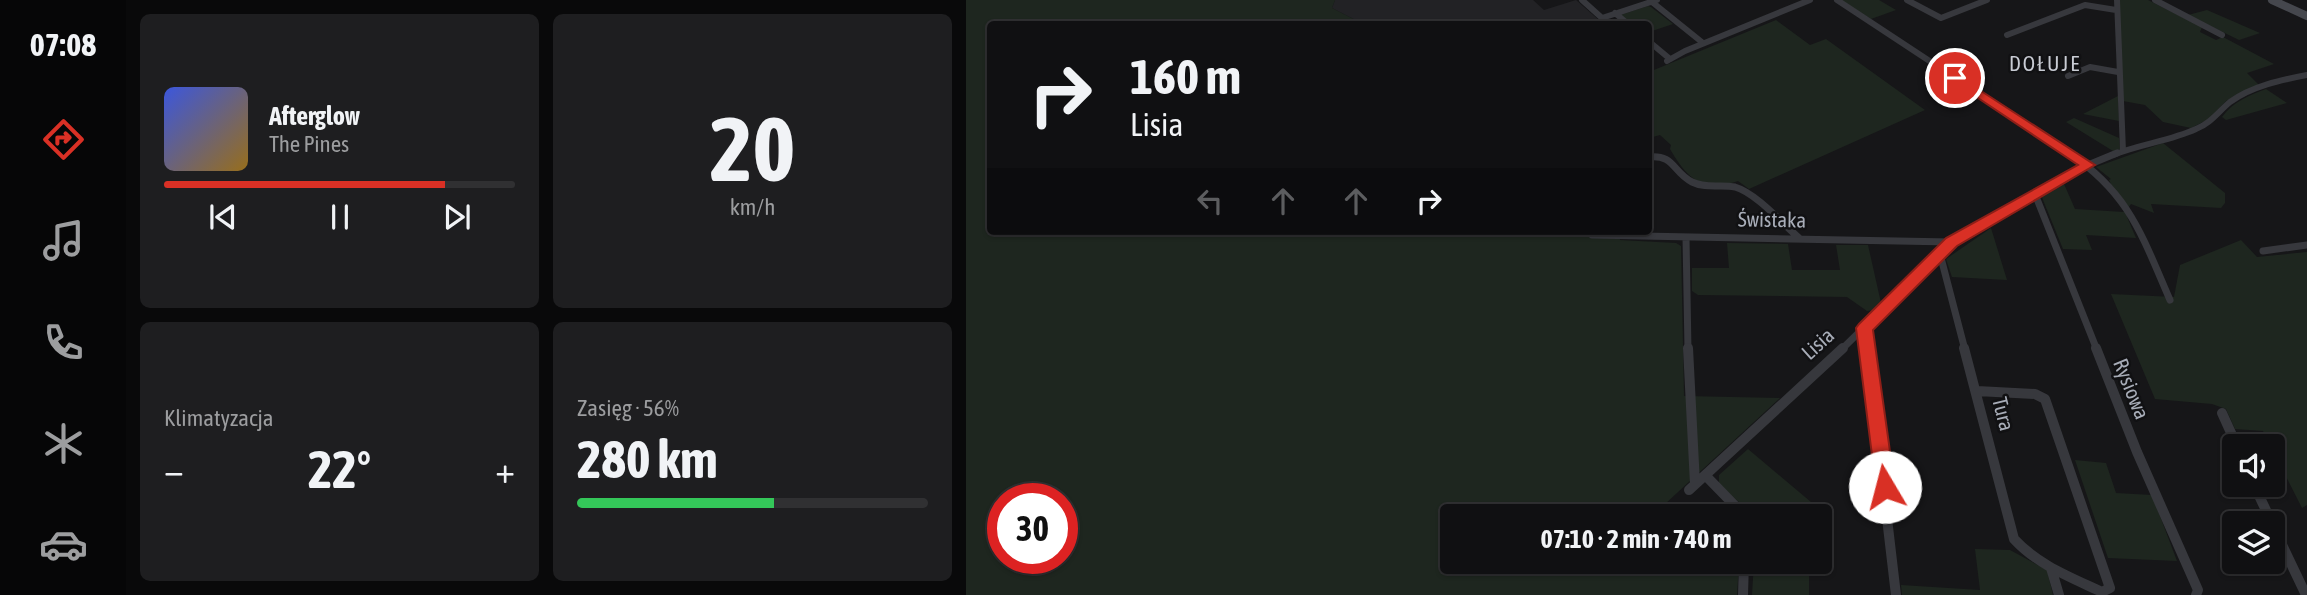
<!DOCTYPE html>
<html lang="pl">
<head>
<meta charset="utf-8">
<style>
  :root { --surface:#101012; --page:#1e1e20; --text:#f1f3f6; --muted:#9c9d9f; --line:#303032; --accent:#d93025 }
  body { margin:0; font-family:"Asap Condensed",sans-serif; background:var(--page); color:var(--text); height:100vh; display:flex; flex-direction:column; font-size:26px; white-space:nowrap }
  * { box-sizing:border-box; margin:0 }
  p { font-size:23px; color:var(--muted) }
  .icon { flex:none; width:38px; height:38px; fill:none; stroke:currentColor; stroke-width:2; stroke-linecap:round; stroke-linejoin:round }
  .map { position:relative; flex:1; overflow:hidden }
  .sheet { display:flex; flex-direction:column; gap:14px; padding:14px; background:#09090a; width:840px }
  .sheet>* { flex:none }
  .guide { position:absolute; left:21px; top:21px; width:665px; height:214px; border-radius:7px; box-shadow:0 2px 5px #0004,0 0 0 2px var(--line); background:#101012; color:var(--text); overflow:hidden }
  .fabs { position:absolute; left:1256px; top:434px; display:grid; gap:14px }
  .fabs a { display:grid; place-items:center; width:63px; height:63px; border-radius:7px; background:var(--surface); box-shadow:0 2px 5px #0004,0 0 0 2px var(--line); font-size:35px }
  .speed { position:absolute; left:21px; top:483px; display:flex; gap:14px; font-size:35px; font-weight:700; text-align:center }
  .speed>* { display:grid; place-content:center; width:91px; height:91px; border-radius:50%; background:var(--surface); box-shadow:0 2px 5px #0004,0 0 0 2px var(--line); line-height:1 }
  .speed .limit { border:10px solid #d22; background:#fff; color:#111 }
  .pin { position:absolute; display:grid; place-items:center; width:60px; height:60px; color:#fff; margin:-30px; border:4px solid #fff; border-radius:50%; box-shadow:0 2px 7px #0007 }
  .me { position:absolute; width:77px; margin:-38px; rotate:352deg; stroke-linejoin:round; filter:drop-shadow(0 0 5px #0008) }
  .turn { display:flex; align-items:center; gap:24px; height:147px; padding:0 28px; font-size:32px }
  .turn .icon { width:91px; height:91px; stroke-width:2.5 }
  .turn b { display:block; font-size:49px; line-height:60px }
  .lanes { display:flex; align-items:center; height:66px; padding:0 28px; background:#0003; justify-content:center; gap:35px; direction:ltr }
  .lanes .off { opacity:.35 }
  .big { font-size:52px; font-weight:700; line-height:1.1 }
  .sheet .tile { flex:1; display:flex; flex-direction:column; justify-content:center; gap:10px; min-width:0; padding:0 24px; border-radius:10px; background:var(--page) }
  .sheet .dial { align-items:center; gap:0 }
  .dial b { font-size:91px; line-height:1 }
  .song { display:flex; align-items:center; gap:21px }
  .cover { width:84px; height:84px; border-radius:10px; background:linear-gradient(135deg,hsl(230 70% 55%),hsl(40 70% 35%)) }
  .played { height:7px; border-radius:4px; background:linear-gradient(90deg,var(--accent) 80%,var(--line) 80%) }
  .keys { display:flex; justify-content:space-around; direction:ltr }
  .heat { display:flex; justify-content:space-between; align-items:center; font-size:38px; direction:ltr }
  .charge { height:10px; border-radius:5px; background:linear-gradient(90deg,#34c759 56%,var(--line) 0) }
  .sheet .tiles { flex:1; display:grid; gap:14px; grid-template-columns:repeat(2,1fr) }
  .trip { position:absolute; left:474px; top:504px; width:392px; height:70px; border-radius:7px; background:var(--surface); box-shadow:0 2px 5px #0004,0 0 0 2px var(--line); font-weight:700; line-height:70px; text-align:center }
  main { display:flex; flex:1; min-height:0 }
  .tab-bar { display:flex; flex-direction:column; width:126px; justify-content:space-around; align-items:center; background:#060607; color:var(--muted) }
  .tab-bar .icon { width:49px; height:49px }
  .tab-bar .active { color:var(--accent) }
  .tab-bar b { font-size:32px; color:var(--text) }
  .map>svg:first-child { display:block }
</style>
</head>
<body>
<main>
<nav class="tab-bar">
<b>07:08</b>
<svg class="icon active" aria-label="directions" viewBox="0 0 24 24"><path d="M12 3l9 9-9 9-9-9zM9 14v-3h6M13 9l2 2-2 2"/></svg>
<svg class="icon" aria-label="music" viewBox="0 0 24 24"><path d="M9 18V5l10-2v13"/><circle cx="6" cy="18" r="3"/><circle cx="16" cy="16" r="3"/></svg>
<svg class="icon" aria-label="phone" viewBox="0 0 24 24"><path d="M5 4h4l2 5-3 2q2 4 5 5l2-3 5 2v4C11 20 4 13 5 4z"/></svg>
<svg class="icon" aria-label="climate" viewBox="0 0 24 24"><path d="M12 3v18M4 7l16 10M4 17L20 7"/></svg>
<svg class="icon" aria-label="car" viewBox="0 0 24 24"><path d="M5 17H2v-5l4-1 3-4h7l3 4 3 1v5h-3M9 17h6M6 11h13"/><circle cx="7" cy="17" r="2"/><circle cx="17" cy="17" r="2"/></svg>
</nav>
<section class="sheet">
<div class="tiles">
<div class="tile">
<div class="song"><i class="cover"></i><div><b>Afterglow</b><p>The Pines</p></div></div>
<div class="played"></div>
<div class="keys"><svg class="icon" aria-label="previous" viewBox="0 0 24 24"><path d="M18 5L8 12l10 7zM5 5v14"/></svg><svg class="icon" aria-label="pause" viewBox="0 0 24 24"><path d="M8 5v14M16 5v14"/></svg><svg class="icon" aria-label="next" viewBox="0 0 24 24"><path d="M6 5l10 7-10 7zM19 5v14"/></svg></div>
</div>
<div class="tile dial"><b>20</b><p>km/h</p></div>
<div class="tile"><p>Klimatyzacja</p>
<div class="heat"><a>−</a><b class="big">22°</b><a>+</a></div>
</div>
<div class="tile"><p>Zasięg · 56%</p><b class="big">280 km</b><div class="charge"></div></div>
</div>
</section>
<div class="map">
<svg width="1341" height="595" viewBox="0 0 1341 595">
  <rect width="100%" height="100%" fill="#161618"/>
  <!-- built -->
  <path fill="#222225" d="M369,0H567L578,10L610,0L634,21L624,24H397L366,8Z"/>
  <!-- green -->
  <path fill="#1e261f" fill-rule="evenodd" d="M0,0H369L366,8L397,24H24V231H653L654,240L710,243L715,246L718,396L814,398L686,516H486V562H758L773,564L771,595H0ZM37,499H96V558H37Z
    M873,0H913L930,10L905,19Z
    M1153,0H1182L1236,27L1234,32L1250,40L1257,37L1308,64L1281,73L1293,85L1260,101L1243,119L1225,128L1197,122L1179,105L1157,101Z
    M682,6L685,7L707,24L683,32L682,24H665L654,15Z
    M1241,10L1294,33L1273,40L1222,15Z
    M810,20L844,45L860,39L959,110L783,189L772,181C736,194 721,178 704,149L705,145L694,135L683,138V72Z
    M1300,89L1321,103L1260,120L1256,117C1268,101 1282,96 1300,89Z
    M1152,96L1153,121L1117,114Z
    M1108,118L1153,138L1154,149L1147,151L1100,122Z
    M1197,143L1259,193V203L1255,208L1185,204L1188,213L1165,204L1159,212L1170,238L1120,235L1126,250L1097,249L1075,195L1098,184L1109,209L1158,212L1143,180L1145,179L1130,167Z
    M1025,228L1041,280L986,277L980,259Z
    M1275,240L1291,257L1341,252V505L1336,508L1297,431L1269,429L1260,409L1246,404L1189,399L1145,294L1208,297L1214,265Z
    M761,243L822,244L826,270H874L870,245H902L915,303L908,310L901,311L881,297L732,295L726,291V268H763Z
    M782,449L845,502L844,516H788L753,484V475Z
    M1109,460L1140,463L1150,493L1186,495L1211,561L1142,558Z
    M1009,549L1044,550L1081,570L1087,595H936L935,585L1014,590Z
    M788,562H843V595H786Z"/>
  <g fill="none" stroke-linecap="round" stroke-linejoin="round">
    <!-- street-far2 -->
    <path stroke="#37383d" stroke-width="6" d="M616,0L636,18L691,0
      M871,0L1106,155
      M941,0L975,18L1021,0
      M1151,0L1157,151
      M1189,0L1256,35
      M686,2L737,43
      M649,13L662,24
      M1041,35L1119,5L1150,10
      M686,44L704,59
      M701,61L719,51L844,0
      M1102,76L1124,67L1152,72
      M1147,155C1174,144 1204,141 1230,129C1245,123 1252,112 1264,102C1286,86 1315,80 1341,75"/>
    <!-- street-far1 -->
    <path stroke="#37383d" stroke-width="7" d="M1103,153C1164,194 1176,236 1204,300
      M682,157C709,154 706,172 726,182C740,189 755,184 769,187C790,193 817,224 833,238
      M1069,194L1131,350
      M626,235L985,242
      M720,238L722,350
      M1297,251L1341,245
      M974,254L999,350
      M899,328L902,350
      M875,350L985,242L1122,165L1151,153"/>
    <!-- street -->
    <path stroke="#37383d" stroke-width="10" d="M722,348L729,484
      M901,348L930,595
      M998,348L1048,539C1072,565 1104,577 1136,592L1144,588L1079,399L1069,394L1011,391
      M1130,348L1171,452L1232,590L1230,595
      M1256,413L1271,446
      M739,475L779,516
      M1288,485L1306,523
      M723,490L877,348
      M1307,526L1340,595
      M1085,568L1093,595
      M777,595L778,562"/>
    <!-- secondary -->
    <path stroke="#45474d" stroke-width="8" d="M1306,0L1341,16"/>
  </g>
  <!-- route -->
  <path fill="#d93025" stroke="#8d1f18" stroke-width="2" d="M989,74L1129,165L991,246L907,330L929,487L926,494L919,496L913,494L910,487L890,328L893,324L980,238L1112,165L985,80V75Z"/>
  <g text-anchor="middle" stroke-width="5" stroke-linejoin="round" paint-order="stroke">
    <!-- far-quarter labels -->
    <g font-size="21" letter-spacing="2" fill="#c9ccd4" stroke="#111113">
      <text x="1079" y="71">DOŁUJE</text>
    </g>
    <!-- street labels -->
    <g font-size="21" fill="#a8adb8" stroke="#111113">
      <text transform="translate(806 220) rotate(1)" y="7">Świstaka</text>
      <text transform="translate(852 344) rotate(-42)" y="7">Lisia</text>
      <text transform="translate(1165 389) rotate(68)" y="7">Rysiowa</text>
      <text transform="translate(1037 414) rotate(76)" y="7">Tura</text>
    </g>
  </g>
</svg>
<div class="fabs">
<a><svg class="icon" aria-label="sound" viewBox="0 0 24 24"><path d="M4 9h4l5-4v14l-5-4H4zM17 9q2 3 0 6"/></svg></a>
<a><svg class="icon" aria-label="layers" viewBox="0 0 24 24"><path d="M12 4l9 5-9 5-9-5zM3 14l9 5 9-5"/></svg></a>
</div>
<div class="speed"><div class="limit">30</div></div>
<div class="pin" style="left:989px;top:78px;background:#d93025"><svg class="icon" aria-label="arrive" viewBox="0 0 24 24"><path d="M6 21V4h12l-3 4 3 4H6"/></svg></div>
<svg class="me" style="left:919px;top:487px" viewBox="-20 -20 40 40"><circle r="19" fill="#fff"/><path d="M0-13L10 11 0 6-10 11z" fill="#d93025"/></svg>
<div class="trip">07:10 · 2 min · 740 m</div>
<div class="guide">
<div class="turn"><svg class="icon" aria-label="right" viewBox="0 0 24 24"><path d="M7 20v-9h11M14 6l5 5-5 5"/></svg><div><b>160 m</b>Lisia</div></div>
<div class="lanes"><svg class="icon off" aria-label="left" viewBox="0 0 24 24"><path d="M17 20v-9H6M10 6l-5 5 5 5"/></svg><svg class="icon off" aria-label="ahead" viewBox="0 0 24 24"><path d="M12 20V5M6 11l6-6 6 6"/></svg><svg class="icon off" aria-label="ahead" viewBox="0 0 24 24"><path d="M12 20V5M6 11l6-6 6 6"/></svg><svg class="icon" aria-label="right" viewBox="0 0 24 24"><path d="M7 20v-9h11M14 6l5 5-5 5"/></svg></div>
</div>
</div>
</main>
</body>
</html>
